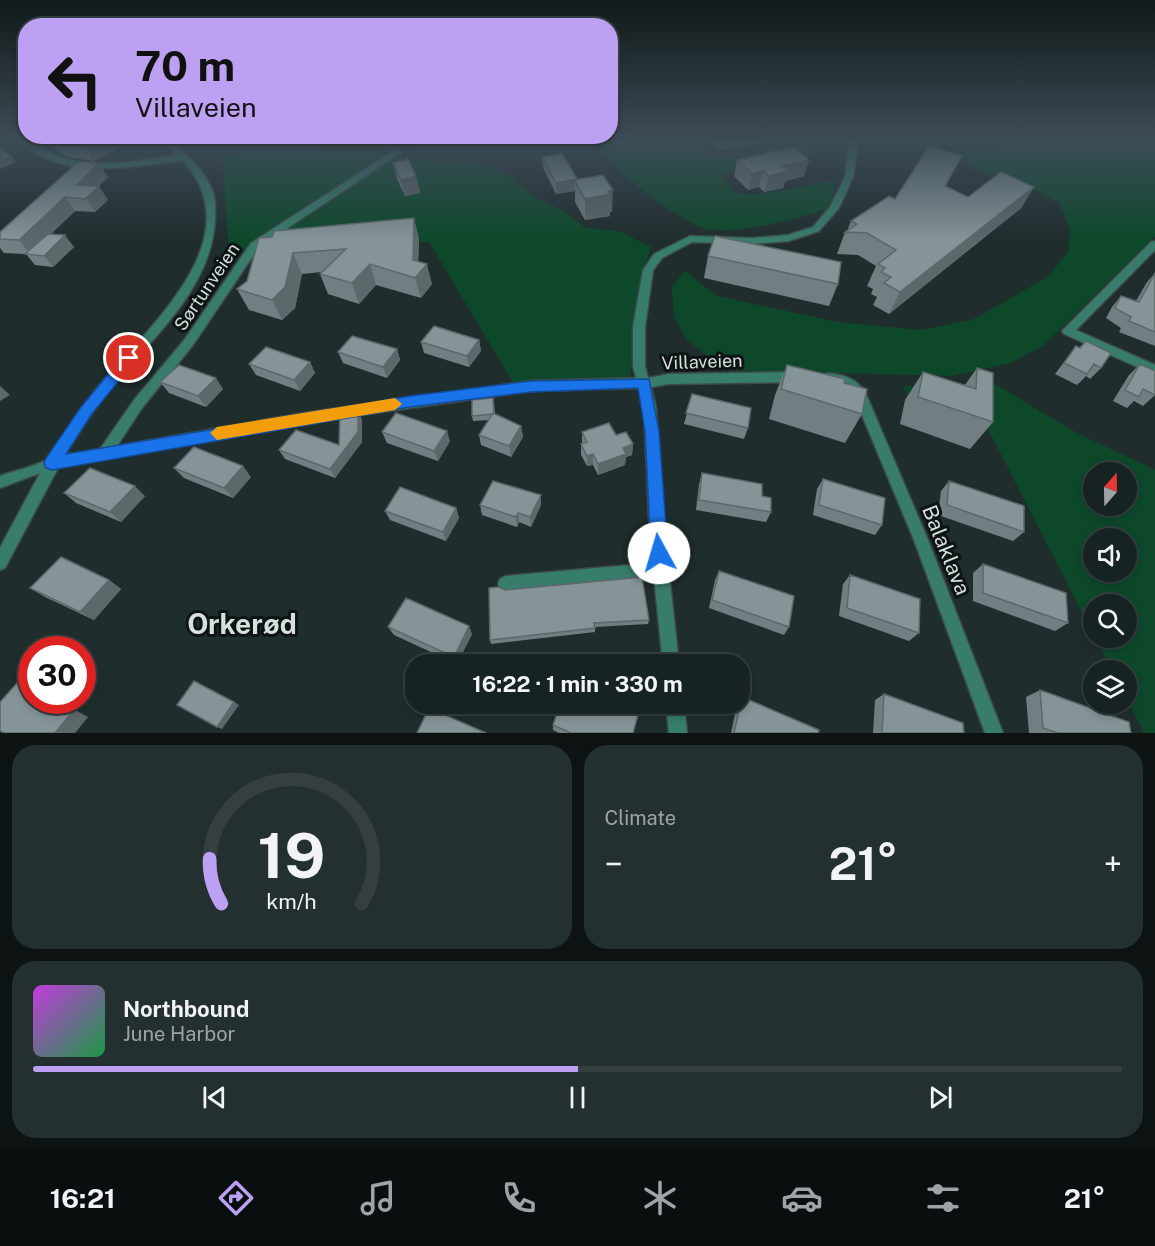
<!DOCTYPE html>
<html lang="en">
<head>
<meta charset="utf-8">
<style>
  :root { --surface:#172222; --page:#242f2f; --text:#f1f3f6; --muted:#9ea4a5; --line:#363f40; --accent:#bca0f2 }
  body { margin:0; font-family:"Public Sans",sans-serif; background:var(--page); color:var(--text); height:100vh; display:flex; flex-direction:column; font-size:22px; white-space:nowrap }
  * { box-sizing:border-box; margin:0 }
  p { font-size:20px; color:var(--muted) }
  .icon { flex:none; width:33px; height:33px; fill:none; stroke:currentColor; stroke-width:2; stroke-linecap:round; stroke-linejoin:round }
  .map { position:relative; height:733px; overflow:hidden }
  .panel { display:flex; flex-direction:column; gap:12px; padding:12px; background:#0d1313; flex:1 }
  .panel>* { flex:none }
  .banner { position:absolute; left:18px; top:18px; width:600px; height:126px; border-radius:24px; box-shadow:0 3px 9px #0003,0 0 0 2px var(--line); background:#bca0f2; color:#111; overflow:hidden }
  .needle { width:39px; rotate:20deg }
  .tools { position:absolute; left:1083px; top:462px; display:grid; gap:12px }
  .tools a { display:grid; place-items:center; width:54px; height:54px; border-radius:50%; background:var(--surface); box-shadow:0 3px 9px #0003,0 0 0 2px var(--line); font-size:30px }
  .speed { position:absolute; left:18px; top:636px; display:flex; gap:12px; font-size:30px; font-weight:700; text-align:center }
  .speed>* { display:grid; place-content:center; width:78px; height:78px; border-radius:50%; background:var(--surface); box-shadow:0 3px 9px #0003,0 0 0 2px var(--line); line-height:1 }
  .speed .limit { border:9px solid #d22; background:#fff; color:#111 }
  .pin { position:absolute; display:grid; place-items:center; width:51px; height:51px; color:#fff; margin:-26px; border:3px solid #fff; border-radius:50%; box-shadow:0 2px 6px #0007 }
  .me { position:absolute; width:66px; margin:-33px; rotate:354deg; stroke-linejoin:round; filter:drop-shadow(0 0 4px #0008) }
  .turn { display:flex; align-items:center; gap:21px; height:126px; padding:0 18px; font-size:27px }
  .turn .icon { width:78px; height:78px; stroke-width:2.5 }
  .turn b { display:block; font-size:42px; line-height:51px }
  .big { font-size:45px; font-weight:700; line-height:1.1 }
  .panel .tile { flex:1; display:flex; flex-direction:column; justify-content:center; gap:9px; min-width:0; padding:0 21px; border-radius:24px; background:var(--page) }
  .panel .dial { align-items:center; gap:0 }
  .dial svg { height:156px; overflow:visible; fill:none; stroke:var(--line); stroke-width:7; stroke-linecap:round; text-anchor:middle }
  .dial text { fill:var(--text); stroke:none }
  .song { display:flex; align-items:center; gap:18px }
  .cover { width:72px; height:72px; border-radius:9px; background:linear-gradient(135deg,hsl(290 70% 55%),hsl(140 70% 35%)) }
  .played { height:6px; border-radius:3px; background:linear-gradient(90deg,var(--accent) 50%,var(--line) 50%) }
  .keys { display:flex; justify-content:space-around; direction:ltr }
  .heat { display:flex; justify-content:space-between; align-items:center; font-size:33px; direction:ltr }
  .panel .tiles { flex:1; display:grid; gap:12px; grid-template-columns:1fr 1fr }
  .tile:last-child { grid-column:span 2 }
  .trip { position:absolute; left:405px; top:654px; width:345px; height:60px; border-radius:24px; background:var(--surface); box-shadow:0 3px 9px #0003,0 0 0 2px var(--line); font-weight:700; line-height:60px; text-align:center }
  .tabs { display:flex; height:96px; justify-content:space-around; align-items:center; background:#090e0e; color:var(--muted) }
  .tabs .icon { width:42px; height:42px }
  .tabs .on { color:var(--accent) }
  .tabs b { font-size:27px; color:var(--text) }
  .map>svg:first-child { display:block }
</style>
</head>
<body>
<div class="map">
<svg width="1155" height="733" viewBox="0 0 1155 733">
  <rect width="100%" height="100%" fill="#1f2d2d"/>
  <!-- green -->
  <path fill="#0d482b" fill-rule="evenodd" d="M347,139H388L395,157L487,165L512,178L537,199L566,212L584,227L622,232L651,247L639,286L630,379L517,389L429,242L287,251L229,250L222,155L347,144Z
    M592,139H702L715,156L806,144L824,154L750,163L721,174L735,193C767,197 801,185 834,181L833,207C799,218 737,237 702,228C695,226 688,220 682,217C648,197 615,171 592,139Z
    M1005,139H1155V236L1043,346L1010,363L952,376L727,370L687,340L674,317L672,287L685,271L717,296L838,322L920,330L972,320L1046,278L1068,253L1070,230L1060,203L1022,183L978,171L954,153L1010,143Z
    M993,383L1079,434L1155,470V733H1144L1127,699L1126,670H1112L1095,638H1126V604H1094L1093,634L966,386L907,394L903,386ZM1094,472H1126V506H1094ZM1094,538H1126V572H1094Z"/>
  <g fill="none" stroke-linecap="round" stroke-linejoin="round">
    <!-- minor casing -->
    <g stroke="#3c4949" stroke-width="3">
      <path id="minor" d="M16,139C33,137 49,155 66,159C102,168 141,161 177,155L163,139H171C186,155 205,170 213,192C216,201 215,210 215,219C212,291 147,342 106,394C91,413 78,434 65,455L100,449L134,400L185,339L251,243L395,150L402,152L259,247L193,345L142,408L117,446L304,413L531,381L636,378L633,366V327L643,270L654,254L690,236L752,238L788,235L813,227L830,207L845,177L850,139H858L853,177L839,208L819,231L789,241L752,244L692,242L662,258L653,270L645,327V366L648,378L669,374L799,372L803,374L805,377L803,380L799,382L669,384L651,387L656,407L663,518L679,664H663L654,578L506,592L500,589L498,584L500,579L506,576L653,563L649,518L644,407L639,388L531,391L304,423L58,468L5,568L0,570V548L40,473L0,488V476C14,471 36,466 48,459C56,454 62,437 68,428C77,414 87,401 97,388C145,330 256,238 182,160C127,168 60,181 16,139Z
        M1155,241V250L1076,330L1155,365V375L1064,334L1062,331L1151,242Z
        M828,373C845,375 858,379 866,394L928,540L1003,733H985L914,540L854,396L842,385L824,381L822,378L824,375Z
        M666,704H684L687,733H669Z"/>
    </g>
    <!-- minor -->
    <use href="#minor" fill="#387d6c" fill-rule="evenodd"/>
  </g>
  <!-- wall -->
  <path fill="#727f82" d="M46,139H138L93,161L67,157L52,147Z
    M710,139H787L719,150Z
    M542,157L577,180L612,212H610V216L585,220L575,202V191L556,194L543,168Z
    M737,160H809L804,176L785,181L783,188L764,192L759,187L748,190L734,176Z
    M78,162L108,177L98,186L108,200L95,212L75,211L51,234L74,247L53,267L35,265L26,254L4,253L0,248V232Z
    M393,163L416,176L420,193L405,196L397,179Z
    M951,177L946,186L968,197L1034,187L1021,208L889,314L873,305L877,297L871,294L873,289L867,286L876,266L858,255L837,254L845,232L847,231L851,221L895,199Z
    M272,237L419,238L418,261L432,284L421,298L376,285L359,304L328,294L320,274L322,272L302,274L295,308L282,320L249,310L237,289L247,281Z
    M708,256L838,284L829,306L704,278Z
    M1155,273V346L1119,332L1121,328L1106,318L1112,307L1121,296L1136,301L1147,282Z
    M479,340L481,351L469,367L424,353L421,342Z
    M1086,341L1101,368L1090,379L1086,376L1077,385L1055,374L1076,346L1079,348Z
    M397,349L400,360L387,378L343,363L338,352Z
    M310,362L315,373L300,391L256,375L249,364Z
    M1140,364L1155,371V395L1143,406L1134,401L1127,408L1113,401L1129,375Z
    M787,365L862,414L845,443L769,419L775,395Z
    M977,368L993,422L970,449L900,424L905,400L923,372L965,385Z
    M160,382L223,389L206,407L169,393Z
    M692,394L748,428L744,439L684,424Z
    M494,403L495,414L521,426L523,437L511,457L481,445L479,435L489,420L473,421L472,416Z
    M362,420V442L335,478L285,459L279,450L339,445Z
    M382,432L450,441L438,461L387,443Z
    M582,432L616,435L633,444L632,455L626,457L625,465L598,475L593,465L587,466L581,455V444H582Z
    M174,468L251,477L233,498L184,478Z
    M702,473L762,496L771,512L766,522L696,510L699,484Z
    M823,479L882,525L875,535L813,515L817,489Z
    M949,481L1024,532L1013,541L938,515L941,491Z
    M64,493L145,496L121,522L76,503Z
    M480,505H541L531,527L519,522L517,527L482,515Z
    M456,508L459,518L446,541L390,520L385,511Z
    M983,564L1068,623L1055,631L973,601V573Z
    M719,571L789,627L784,635L709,608L715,580Z
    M850,575L919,633L909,641L839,616L843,584Z
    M109,580L121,589L94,620L45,597L30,588Z
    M505,590L649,620L648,624L595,627V632L491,644L490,640Z
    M388,627L472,634L457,664L394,635Z
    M1040,690L1131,733H1029L1026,697Z
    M884,694L964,733H873L875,700Z
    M742,697L818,733H731L737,704H740V701Z
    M553,725L633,733H559L553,730Z"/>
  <!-- shaded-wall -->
  <path fill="#5c686a" d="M102,139H138L93,161L84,147Z
    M406,139H447L448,140L408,148Z
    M721,139H787L719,150Z
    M12,157L16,162L0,169V161Z
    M809,160L804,176L785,181L783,188L764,192L769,176L782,166Z
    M99,163L108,177L89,196L99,186L108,200L95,212L77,185Z
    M763,171L759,187L748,190L752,174Z
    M416,176L420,193L405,196L401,180Z
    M574,180L575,191L556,194V183Z
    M1034,187L1021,208L889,314L900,292Z
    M613,190L612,212H610V216L585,220V199Z
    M65,197L75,211L30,254L19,240Z
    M414,218L419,238L418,274L427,264L432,284L421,298L415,278L413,260Z
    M65,235L74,247L53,267L44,256Z
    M293,253L302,274L295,308L282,320L272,300Z
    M370,264L376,285L359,304L352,283Z
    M479,340L481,351L469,367L467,356Z
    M397,349L400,360L387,378L383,367Z
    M310,362L315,373L300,391L294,380Z
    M216,378L223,389L206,407L198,396Z
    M0,386L10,395L0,401Z
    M358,410L362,420V442L335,478L330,469Z
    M521,426L523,437L511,457L509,446Z
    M447,431L450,441L438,461L434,451Z
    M633,444L632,455L626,457L625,465L598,475V464L623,448Z
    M593,454V465L587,466V456Z
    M243,466L251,477L233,498L224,488Z
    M135,486L145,496L121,522L110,512Z
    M541,495V505L531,527L530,517Z
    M456,508L459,518L446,541L443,532Z
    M518,513L519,522L517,527L516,517Z
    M109,580L121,589L94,620L80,612Z
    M469,626L472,634L457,664L454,657Z
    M54,700H57L88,717L75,733H55Z
    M234,702L239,705L222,729L217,727Z"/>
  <!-- building -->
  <path fill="#849497" stroke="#5c686a" stroke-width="1.5" d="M50,139H102L84,147L57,143Z
    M929,146L962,156L945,186L968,197L1001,172L1034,187L900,292L884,283L891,277L881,272L885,268L878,264L896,250L867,233L845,232L857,224L851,221L889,196L895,199Z
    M0,147L12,157L0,161Z
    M794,147L809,160L782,166L788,171L769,176L763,171L752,174L737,160Z
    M562,153L577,179L556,183L542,157Z
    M408,159L416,176L401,180L393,163Z
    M78,162L99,163L77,185L99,186L85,199L65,197L19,240L0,239V232Z
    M603,175L613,190L608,191L610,194L585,199L574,180Z
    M414,218L413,260L427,264L415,278L370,264L352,283L320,274L346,249L293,253L285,287L272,300L237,289L247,281L259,238L272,237L274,231Z
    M48,234L65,235L44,256L25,254Z
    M715,236L841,262L838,284L708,256Z
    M1155,273V332L1129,321L1131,317L1115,308L1121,296L1139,302Z
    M434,326L479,340L467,356L421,342Z
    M352,336L397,349L383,367L338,352Z
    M1086,341L1111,353L1101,368L1094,364L1087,374L1064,363L1076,346L1080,348Z
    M266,347L310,362L294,380L249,364Z
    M1140,364L1155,371V395L1143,389L1139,397L1125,390Z
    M179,365L216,378L198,396L160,382Z
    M787,365L845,379L844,383L867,389L862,414L781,389Z
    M977,368L993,373V422L918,397L923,372L976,389Z
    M692,394L751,408L748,428L686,413Z
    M493,398L494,414L472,416V400Z
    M358,410V432L330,469L279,450L296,430L339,445L340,413Z
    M396,413L447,431L434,451L382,432Z
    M493,413L521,426L509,446L479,435Z
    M609,423L616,435L626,432L633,444L623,448L626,454L598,464L593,454L587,456L581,444L587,442L582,432Z
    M194,447L243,466L224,488L174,468Z
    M90,468L135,486L110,512L64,493Z
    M702,473L762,484V496L771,498V512L699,500Z
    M823,479L885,498L882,525L819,505Z
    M493,481L541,495L530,517L518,513L516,517L480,505Z
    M949,481L1024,506V532L947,505Z
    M400,487L456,508L443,532L385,511Z
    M61,557L109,580L80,612L30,588Z
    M983,564L1066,593L1068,623L983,593Z
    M719,571L794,596L789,627L712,600Z
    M850,575L920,599L919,633L847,608Z
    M642,577L649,620L594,623L595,628L490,640L489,588L499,587L505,590Z
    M406,598L469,626L454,657L388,627Z
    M194,681L234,702L217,727L177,705Z
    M18,682L32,689V700H54L73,711L55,733H4L0,731V702Z
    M1040,690L1129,722L1131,733H1058L1043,728Z
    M884,694L963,723L964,733H882Z
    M742,697L819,730L818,733H734Z
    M560,704H611L638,715L633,733H571L553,725Z
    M429,708L486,733H417Z"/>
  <!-- sky -->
  <linearGradient id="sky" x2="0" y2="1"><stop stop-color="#111919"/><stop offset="0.58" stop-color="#3c4c57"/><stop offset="1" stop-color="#3c4c57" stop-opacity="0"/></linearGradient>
  <rect width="1155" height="241" fill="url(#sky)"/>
  <!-- route -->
  <path fill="#1a73e8" stroke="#114b97" stroke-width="1.5" d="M129,353L134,355V362L91,415L66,454L410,396L531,381L649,379L659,431L668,553L665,558L659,561L653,558L651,553L645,431L638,388L531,392L410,407L52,470L46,468L44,463L46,458L81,407L124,355Z"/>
  <!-- slow -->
  <path fill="#f59e0b" d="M395,398L402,404L395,410L217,440L210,433L217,427Z"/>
  <g text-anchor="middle" stroke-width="6" stroke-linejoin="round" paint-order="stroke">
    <!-- street labels -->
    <g font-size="18" fill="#d7dfdf" stroke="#0e1414">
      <text transform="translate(207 287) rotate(-56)" y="6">Sørtunveien</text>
      <text transform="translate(702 362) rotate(-2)" y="6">Villaveien</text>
    </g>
    <!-- near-street labels -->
    <g font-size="21" fill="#d7dfdf" stroke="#0e1414">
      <text transform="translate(946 550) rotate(68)" y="7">Balaklava</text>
    </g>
    <!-- near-district labels -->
    <g font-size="28" font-weight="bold" fill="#d7dfdf" stroke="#0e1414">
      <text x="242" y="634">Orkerød</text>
    </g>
  </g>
</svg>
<div class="tools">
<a><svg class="needle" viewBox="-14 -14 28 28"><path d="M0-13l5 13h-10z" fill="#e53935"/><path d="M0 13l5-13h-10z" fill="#9ea4a5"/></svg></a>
<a><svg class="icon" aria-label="sound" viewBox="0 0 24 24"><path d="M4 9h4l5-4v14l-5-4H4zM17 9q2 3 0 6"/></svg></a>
<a><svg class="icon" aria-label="search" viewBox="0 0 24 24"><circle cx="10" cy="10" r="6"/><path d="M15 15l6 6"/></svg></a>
<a><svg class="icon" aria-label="layers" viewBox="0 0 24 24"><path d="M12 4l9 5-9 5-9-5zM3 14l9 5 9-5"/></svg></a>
</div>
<div class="speed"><div class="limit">30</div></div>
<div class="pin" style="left:129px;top:358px;background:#d93025"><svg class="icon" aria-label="arrive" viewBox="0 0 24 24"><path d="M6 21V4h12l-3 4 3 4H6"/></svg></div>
<svg class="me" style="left:659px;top:553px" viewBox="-20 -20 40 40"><circle r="19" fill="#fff"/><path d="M0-13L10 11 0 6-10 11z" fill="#1a73e8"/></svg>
<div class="trip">16:22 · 1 min · 330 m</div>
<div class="banner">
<div class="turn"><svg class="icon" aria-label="left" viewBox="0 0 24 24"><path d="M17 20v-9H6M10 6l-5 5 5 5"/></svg><div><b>70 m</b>Villaveien</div></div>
</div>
</div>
<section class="panel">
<div class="tiles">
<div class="tile dial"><svg viewBox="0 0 100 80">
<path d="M14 69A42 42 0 1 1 86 69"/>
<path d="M14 69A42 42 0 0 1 8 46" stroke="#bca0f2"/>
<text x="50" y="56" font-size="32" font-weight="700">19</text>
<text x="50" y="72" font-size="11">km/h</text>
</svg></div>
<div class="tile"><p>Climate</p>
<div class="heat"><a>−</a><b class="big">21°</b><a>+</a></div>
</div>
<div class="tile">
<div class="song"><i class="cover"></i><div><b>Northbound</b><p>June Harbor</p></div></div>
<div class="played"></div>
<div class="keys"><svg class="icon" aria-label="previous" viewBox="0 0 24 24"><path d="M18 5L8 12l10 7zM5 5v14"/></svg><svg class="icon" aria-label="pause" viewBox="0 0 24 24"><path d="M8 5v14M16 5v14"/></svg><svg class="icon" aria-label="next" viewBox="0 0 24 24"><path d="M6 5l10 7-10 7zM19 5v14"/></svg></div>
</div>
</div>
</section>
<nav class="tabs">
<b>16:21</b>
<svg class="icon on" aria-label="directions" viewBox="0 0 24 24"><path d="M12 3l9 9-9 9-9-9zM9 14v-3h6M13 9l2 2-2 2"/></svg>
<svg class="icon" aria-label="music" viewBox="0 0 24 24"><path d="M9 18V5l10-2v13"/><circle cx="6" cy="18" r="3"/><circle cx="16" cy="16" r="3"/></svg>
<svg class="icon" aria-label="phone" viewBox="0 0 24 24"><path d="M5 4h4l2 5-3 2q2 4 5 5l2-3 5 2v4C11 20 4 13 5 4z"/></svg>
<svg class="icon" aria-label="climate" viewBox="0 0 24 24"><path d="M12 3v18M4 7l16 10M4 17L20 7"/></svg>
<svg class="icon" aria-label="car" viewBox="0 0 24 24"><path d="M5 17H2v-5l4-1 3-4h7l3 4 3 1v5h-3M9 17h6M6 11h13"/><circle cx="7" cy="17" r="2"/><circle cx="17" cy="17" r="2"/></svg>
<svg class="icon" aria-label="filters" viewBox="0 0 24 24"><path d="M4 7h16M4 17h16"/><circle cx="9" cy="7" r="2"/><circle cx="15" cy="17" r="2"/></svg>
<b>21°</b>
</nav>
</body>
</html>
